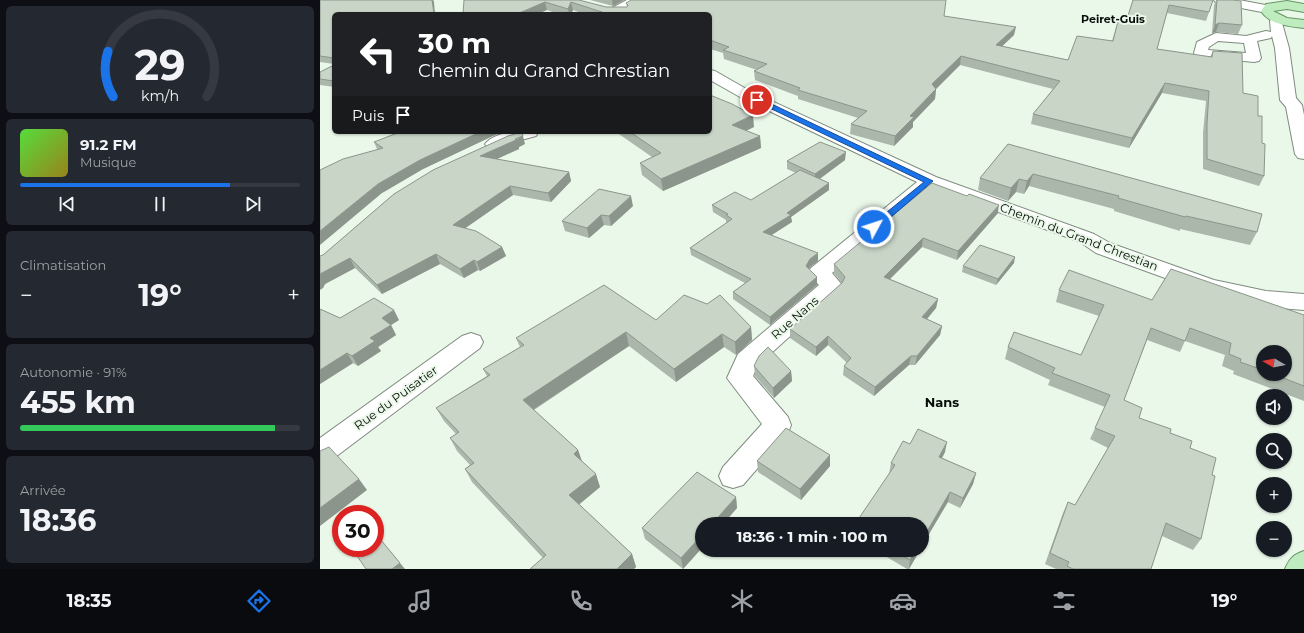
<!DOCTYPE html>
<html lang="fr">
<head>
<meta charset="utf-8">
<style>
  :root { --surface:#171b24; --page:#242831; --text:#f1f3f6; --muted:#9ea1a6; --line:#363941; --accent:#1a73e8 }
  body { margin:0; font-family:Montserrat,sans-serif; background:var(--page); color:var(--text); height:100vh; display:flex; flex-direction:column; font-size:15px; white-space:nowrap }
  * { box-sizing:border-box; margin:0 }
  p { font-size:13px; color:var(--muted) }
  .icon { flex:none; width:22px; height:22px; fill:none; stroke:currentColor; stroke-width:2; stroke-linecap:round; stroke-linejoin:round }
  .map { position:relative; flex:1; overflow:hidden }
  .details { display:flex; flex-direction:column; gap:6px; padding:6px; background:#0d0f14; width:320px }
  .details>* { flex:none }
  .hud { position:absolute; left:12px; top:12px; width:380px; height:122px; border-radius:6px; box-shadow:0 1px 3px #0004; background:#202124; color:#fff; overflow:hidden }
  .needle { width:26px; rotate:279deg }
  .fabs { position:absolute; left:936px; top:345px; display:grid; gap:8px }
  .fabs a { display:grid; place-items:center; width:36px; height:36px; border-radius:50%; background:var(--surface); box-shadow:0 1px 3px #0004; font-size:20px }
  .speed { position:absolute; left:12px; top:505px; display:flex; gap:8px; font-size:20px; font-weight:700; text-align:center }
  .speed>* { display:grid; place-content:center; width:52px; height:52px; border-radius:50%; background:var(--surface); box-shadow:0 1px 3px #0004; line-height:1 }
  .speed .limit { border:6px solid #d22; background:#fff; color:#111 }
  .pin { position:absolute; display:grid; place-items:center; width:34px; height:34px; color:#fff; margin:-17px; border:2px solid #fff; border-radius:50%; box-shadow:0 1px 4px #0007 }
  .me { position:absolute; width:44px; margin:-22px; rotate:50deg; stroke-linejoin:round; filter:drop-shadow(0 0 3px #0008) }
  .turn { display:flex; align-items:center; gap:14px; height:84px; padding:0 20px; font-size:18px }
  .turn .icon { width:52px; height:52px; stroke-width:2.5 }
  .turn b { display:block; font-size:28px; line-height:34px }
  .then { display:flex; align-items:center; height:38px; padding:0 20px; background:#0003; gap:8px; font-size:15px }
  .big { font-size:30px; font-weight:700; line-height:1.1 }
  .details .tile { flex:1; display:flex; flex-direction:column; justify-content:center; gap:6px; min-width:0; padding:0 14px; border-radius:6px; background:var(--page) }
  .details .dial { align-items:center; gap:0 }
  .dial svg { height:104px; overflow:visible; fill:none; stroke:var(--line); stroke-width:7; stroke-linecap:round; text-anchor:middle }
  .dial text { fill:var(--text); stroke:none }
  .song { display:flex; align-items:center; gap:12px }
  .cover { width:48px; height:48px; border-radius:6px; background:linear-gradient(135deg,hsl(110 70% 55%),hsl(50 70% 35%)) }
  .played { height:4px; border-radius:2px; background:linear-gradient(90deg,var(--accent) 75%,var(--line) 75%) }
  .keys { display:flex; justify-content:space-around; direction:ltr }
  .heat { display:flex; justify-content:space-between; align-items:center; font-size:22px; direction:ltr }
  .charge { height:6px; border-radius:3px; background:linear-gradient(90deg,#34c759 91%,var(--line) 0) }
  .trip { position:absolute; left:375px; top:517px; width:234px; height:40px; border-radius:20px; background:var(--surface); box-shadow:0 1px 3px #0004; font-weight:700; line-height:40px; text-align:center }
  .tab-bar { display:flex; height:64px; justify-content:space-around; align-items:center; background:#090b0e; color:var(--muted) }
  .tab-bar .icon { width:28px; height:28px }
  .tab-bar .on { color:var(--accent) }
  .tab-bar b { font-size:18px; color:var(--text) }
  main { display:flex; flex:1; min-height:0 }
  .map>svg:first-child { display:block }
</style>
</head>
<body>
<main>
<section class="details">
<div class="tile dial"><svg viewBox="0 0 100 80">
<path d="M14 69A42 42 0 1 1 86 69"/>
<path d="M14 69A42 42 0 0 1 10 34" stroke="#1a73e8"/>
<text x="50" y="56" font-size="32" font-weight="700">29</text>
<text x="50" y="72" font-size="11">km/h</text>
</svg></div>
<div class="tile">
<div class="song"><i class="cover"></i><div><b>91.2 FM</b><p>Musique</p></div></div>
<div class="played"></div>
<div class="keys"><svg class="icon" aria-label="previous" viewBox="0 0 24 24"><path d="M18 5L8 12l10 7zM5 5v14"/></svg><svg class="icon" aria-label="pause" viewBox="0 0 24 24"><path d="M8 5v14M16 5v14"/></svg><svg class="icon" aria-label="next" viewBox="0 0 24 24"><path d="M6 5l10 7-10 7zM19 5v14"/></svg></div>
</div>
<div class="tile"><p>Climatisation</p>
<div class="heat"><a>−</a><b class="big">19°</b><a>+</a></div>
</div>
<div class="tile"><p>Autonomie · 91%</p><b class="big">455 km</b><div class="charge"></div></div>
<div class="tile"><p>Arrivée</p><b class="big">18:36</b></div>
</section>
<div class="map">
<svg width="984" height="569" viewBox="0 0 984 569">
  <rect width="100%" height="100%" fill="#eaf8e9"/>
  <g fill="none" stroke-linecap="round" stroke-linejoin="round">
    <!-- minor casing -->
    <g stroke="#7f8b7f" stroke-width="2">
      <path id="minor" d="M307,0H322L320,3L299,14H289L288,12L290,9Z
        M894,0H919L951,6L953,9L951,12L947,13L900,4L896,3Z
        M960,16L964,17L966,20L962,23L969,48L976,98L982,105L984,115V159L978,158L975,154L966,107L960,100L955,48L952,36L951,38L937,41L941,58L939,61L934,62L881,57L876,56L874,53L877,42L896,33L926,36L946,31L951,32L950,21L952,18ZM898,41L924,43L926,53L888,50L889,47Z
        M390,70L395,71L430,91L616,177L774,234L790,243L894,280L946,291L984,294V310L946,307L881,291L776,253L760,242L613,188L512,273L523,286L520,291L438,365L433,376L468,417L471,425L468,433L423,485L413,488L403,485L399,476L403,467L442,424L407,378L418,354L499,285L488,273L491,268L597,182L420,97L390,80Z
        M191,132H218L216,136L190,143L180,148L174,149L168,148L165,144C171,136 182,134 191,132Z
        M151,333L160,336L163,342L160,348L10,461L0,465V438L142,336Z"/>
    </g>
    <!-- major casing -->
    <g stroke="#649662" stroke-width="2">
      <path id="major" d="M967,1L984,4V12L967,9L953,11L967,18L984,20V28C969,26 950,25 941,11L946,4Z
        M984,551V569H965C970,558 973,555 984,551Z"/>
    </g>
    <!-- minor -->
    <use href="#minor" fill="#fff" fill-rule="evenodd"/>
    <!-- major -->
    <use href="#major" fill="#bfecbe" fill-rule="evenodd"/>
  </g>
  <!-- wall -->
  <path fill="#acb7ab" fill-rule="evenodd" d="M0,0H113L114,2L14,14V64L0,62Z
    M144,0H259L286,7H307L306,3L624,16L694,35L682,46L748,60L792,41L798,21L806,22L813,0H893L886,21L847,13L837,49L890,57L893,51L938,116L942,143L944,176L939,186L883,169V133L886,101L842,93L809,148L711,124L713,114L733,89L640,65L616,89L615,99L593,122V127L574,146L530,134L531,124L538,118L478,99V96L435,80L434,71L437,70L404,59L403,53L390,49V14H264L253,10L251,14H239L227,10Z
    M270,0H304L293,6Z
    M896,0H913L922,25L918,34L896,32L892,33L894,5Z
    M14,65V87L0,85V72Z
    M434,127L426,131L440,136L441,148L343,191L322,175L320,163L332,157L296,132H390Z
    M177,134L103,169L62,193L57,149L54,142Z
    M205,144L199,147V149L176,159L249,172L251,181L231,202L193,195L145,228L182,247L186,256L160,271L158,270L144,278L120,264L62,294L35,268L5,284L3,288V255L74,194Z
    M688,144L937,232L930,245L860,229V231L794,211V209L709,186L704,194L696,192L688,201L658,190L660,178Z
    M525,160L500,179L509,183V190L471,217L472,222L451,235L498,261L490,267L489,269L497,277V285L450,325L413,299V292L425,283L371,255L370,248L406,223V220L393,212L392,205L431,200L476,173L467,169V161Z
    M313,206L291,226L284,225L269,238L245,231L242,221Z
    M678,213L637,260L602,247L570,279L618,299L616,308L607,319L622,326L620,335L595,365H589L554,396L523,375L524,366L527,363L508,345L496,356L470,338V329L522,283L514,273V264Z
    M694,263L676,285L642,272L643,266Z
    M739,290L832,300L984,315V401L913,374L914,371L902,366L905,355L865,341L860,352L827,340L804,400L819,418L850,433L870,448L892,475L881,539L873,550L842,536L831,569H736L725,564L743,513L748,502L755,505L788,448L770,439L785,407L728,385L730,380L685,359L688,347L761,355L779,316L736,302ZM943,352L965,374H943Z
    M0,309L20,318L79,320L71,325L76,335L58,347L61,351L38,366L33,363L0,384Z
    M336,320L431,327L432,340L416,355L404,347L356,382L309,346L214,410L258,450L262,462L280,487L259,504L312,554L316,567L314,569H210L223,558L152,482L145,469L150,465L137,451L130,438L136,434L124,421L116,408L167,376L163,369L200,347L196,338Z
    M434,366L471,371L472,381L454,398L435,376Z
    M590,444L625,452L622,458L656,473L653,484L640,508L569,474L571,463Z
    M437,461L510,466L481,500L438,472Z
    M416,497L417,508L363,569L325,539L322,528Z
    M555,550H600L589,569H587Z"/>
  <!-- shaded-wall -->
  <path fill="#8c958b" d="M112,0H113L114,2L115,14H114Z
    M292,0H304L293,6Z
    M225,2L227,10L218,14H197Z
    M251,2L253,10L251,14H249L248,9Z
    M899,23L896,32L892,33L895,25Z
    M696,27L694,35L674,54L676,45Z
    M641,56L640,65L611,94L612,84Z
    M845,83L842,93L809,148L812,138Z
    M616,89L615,99L593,122V127L574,146L575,136L590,116Z
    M433,115L434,127L412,137V125Z
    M160,132H184L177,134L103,169L62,193L0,245V231L58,184L100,160Z
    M203,136L205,144L199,147V149L164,165L160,156Z
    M440,136L441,148L343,191L341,179Z
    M526,152L525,160L495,182V174Z
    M249,172L251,181L231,202L228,193Z
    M713,174L709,186L704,194L707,181Z
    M699,179L696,192L688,201L691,188Z
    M509,183V190L471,217L472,222L444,240L443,232L467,213Z
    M190,186L193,195L137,234L133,225Z
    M311,196L313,206L291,226L289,216Z
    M679,205L678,213L637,260L638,251Z
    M281,215L284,225L269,238L267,228Z
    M603,238L602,247L563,286L564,277Z
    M182,247L186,256L160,271L157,262Z
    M498,253V261L490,267L487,273L486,266L490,259Z
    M116,254L120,264L62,294L57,285Z
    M695,257L694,263L676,285L678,279Z
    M30,258L35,268L5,284L3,288L0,290V274Z
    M154,260L158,270L144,278L140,269Z
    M497,277V285L450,325V317Z
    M618,299L616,308L601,326L602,317Z
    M74,310L79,320L71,325L76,335L58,347L61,351L38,366L32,356L62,318Z
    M622,326L620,335L595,365L597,356Z
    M431,327L432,340L416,355L415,342Z
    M306,332L309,346L208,413L203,400Z
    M402,334L404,347L356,382L354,369Z
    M508,336V345L496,356V347Z
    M27,353L33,363L0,384V370Z
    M591,356L589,365L554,396L555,387Z
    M471,371L472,381L454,398L453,388Z
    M627,442L625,452L617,467L619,457Z
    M258,450L263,464L254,454Z
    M510,455V466L481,500L480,489Z
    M656,473L653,484L640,508L643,498Z
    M276,474L280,487L255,508L249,495Z
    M39,479L47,490L0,526V508Z
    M630,492L628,502L602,546V540Z
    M416,497L417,508L403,524H392Z
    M382,535V548L363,569L361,558Z
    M596,550H600L589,569L590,560Z
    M312,554L316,567L314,569H297Z
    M80,563L85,569H72Z"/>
  <!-- building -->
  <path fill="#c8d5c7" stroke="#8c958b" d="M0,0H112L114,14H14V58L0,56Z
    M144,0H259L286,7H307L308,5L306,3L311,0H626L624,16L696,27L676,45L748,60L757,36L793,41L798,21L806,22L813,0H893L889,12L849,5L837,49L892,57L893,51L922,53L923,93L938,96V116H942V143L945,144L944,176L887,159V124L889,91L845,83L812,138L713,114L740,81L641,56L612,84L616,89L590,116L594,117L575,136L531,124L547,111L478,90L480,88L434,71L447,64L403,50L409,47L390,40V14H288L251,2L248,9L225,2L197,14H143Z
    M897,0H913L921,1L922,25L899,23L895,25Z
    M14,65V81L0,79V72Z
    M390,95L412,104L433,115L412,125L440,136L341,179L320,163L341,153L310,132H390Z
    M80,132H160L100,160L58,184L0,231V170L23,159L63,148L54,142Z
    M201,132L203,136L195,139L196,140L160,156L249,172L228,193L190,186L133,225L156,231L182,247L157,262L154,260L140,269L116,254L57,285L30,258L0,274V256L3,255L74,194L113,170L188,136Z
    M500,142L526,152L495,174L467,161Z
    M688,144L942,214L937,232L866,216L865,217L798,198L799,196L713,174L707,181L699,179L691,188L660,178Z
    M480,170L509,183L467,213L471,215L443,232L498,253L490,259L486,266L497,277L450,317L413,292L431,279L370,248L412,219L406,215L408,214L392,205L415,192L431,200Z
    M612,183L647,196L649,194L679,205L638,251L603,238L564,277L618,299L602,317L622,326L597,356H591L555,387L524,366L531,358L508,336L496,347L470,329L522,283L525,277L514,264Z
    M279,189L311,196L289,216L281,215L267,228L242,221Z
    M660,245L695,257L678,279L643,266Z
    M851,269L984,315V386L953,374H965V352H943V370L920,362L921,359L909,354L911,343L870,328L865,341L831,328L804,400L822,408L819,418L851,429L850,433L872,441L870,448L896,458L892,475L895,476L881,539L846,523L831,569H753L747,566L749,562L730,553L748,502L755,505L795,436L775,428L790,395L732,373L735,368L688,347L694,332L761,355L784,305L739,290L749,270L832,300Z
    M284,285L336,320L364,295L387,304L400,295L431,327L415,342L402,334L354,369L306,332L203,400L258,450L254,454L276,474L249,495L312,554L297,569H210L226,555L145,469L154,463L130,438L139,432L116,408L170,375L163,369L204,345L196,338Z
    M54,298L74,310L62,318L71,325L50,338L55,341L32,356L27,353L0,370V309L20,318Z
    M448,347L471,371L453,388L434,366L439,356Z
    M466,428L510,455L480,489L437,461Z
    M598,429L627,442L619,457L656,473L643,498L630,492L602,540V524H535L575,465L571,463L583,441L590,444Z
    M9,447L39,479L0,508V451Z
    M377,472L416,497L392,524H382V535L361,558L322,528Z
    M56,534L80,563L72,569H46L33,550L36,548H55V535Z
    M573,550H596L590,560Z"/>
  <!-- route -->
  <path fill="#1a73e8" stroke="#114b97" d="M435,98H439L613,181L557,229H551L550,227L551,225L604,182L435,101Z"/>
  <g text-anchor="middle" stroke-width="4" stroke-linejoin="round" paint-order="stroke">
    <!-- far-neighbourhood labels -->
    <g font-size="11" font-weight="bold" fill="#080d08" stroke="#eaf8e9">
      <text x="793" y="23">Peiret-Guis</text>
    </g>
    <!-- street labels -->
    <g font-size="12" fill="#080d08" stroke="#eaf8e9">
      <text transform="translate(759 237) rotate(21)" y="4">Chemin du Grand Chrestian</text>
      <text transform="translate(475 318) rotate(-41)" y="4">Rue Nans</text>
      <text transform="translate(76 398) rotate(-36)" y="4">Rue du Puisatier</text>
    </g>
    <!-- neighbourhood labels -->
    <g font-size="13" font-weight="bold" fill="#080d08" stroke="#eaf8e9">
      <text x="622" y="407">Nans</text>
    </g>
  </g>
</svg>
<div class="fabs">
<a><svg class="needle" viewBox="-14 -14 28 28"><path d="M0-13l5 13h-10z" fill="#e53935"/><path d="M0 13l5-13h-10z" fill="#9ea1a6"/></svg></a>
<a><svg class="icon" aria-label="sound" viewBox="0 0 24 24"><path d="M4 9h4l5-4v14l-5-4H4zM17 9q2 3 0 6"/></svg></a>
<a><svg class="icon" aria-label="search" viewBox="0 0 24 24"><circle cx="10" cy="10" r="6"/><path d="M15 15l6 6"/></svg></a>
<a>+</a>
<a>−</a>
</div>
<div class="speed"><div class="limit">30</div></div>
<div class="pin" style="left:437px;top:100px;background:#d93025"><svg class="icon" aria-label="arrive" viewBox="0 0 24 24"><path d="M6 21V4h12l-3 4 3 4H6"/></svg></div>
<svg class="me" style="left:554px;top:227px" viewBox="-20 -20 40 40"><circle r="17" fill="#1a73e8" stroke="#fff" stroke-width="3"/><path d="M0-11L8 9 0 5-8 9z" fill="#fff"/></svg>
<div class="trip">18:36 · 1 min · 100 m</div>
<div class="hud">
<div class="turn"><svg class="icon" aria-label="left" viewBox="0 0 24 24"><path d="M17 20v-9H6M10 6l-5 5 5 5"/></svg><div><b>30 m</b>Chemin du Grand Chrestian</div></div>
<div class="then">Puis<svg class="icon" aria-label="arrive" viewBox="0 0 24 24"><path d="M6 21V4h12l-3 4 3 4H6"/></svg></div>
</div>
</div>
</main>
<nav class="tab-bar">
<b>18:35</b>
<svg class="icon on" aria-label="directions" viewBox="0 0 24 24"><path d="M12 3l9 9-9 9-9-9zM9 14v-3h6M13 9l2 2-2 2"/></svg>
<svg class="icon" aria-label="music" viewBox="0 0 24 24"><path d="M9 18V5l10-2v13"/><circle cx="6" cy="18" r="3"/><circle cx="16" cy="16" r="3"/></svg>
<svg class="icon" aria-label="phone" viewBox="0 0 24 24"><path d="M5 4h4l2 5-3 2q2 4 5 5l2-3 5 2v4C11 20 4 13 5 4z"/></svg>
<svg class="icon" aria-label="climate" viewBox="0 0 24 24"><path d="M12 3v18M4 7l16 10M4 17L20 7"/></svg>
<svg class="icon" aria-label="car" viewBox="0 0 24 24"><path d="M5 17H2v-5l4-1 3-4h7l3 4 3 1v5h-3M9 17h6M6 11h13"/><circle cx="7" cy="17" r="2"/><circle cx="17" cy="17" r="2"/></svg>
<svg class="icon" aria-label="filters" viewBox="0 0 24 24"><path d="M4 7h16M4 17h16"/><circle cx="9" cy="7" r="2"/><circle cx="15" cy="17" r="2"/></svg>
<b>19°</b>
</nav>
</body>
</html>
